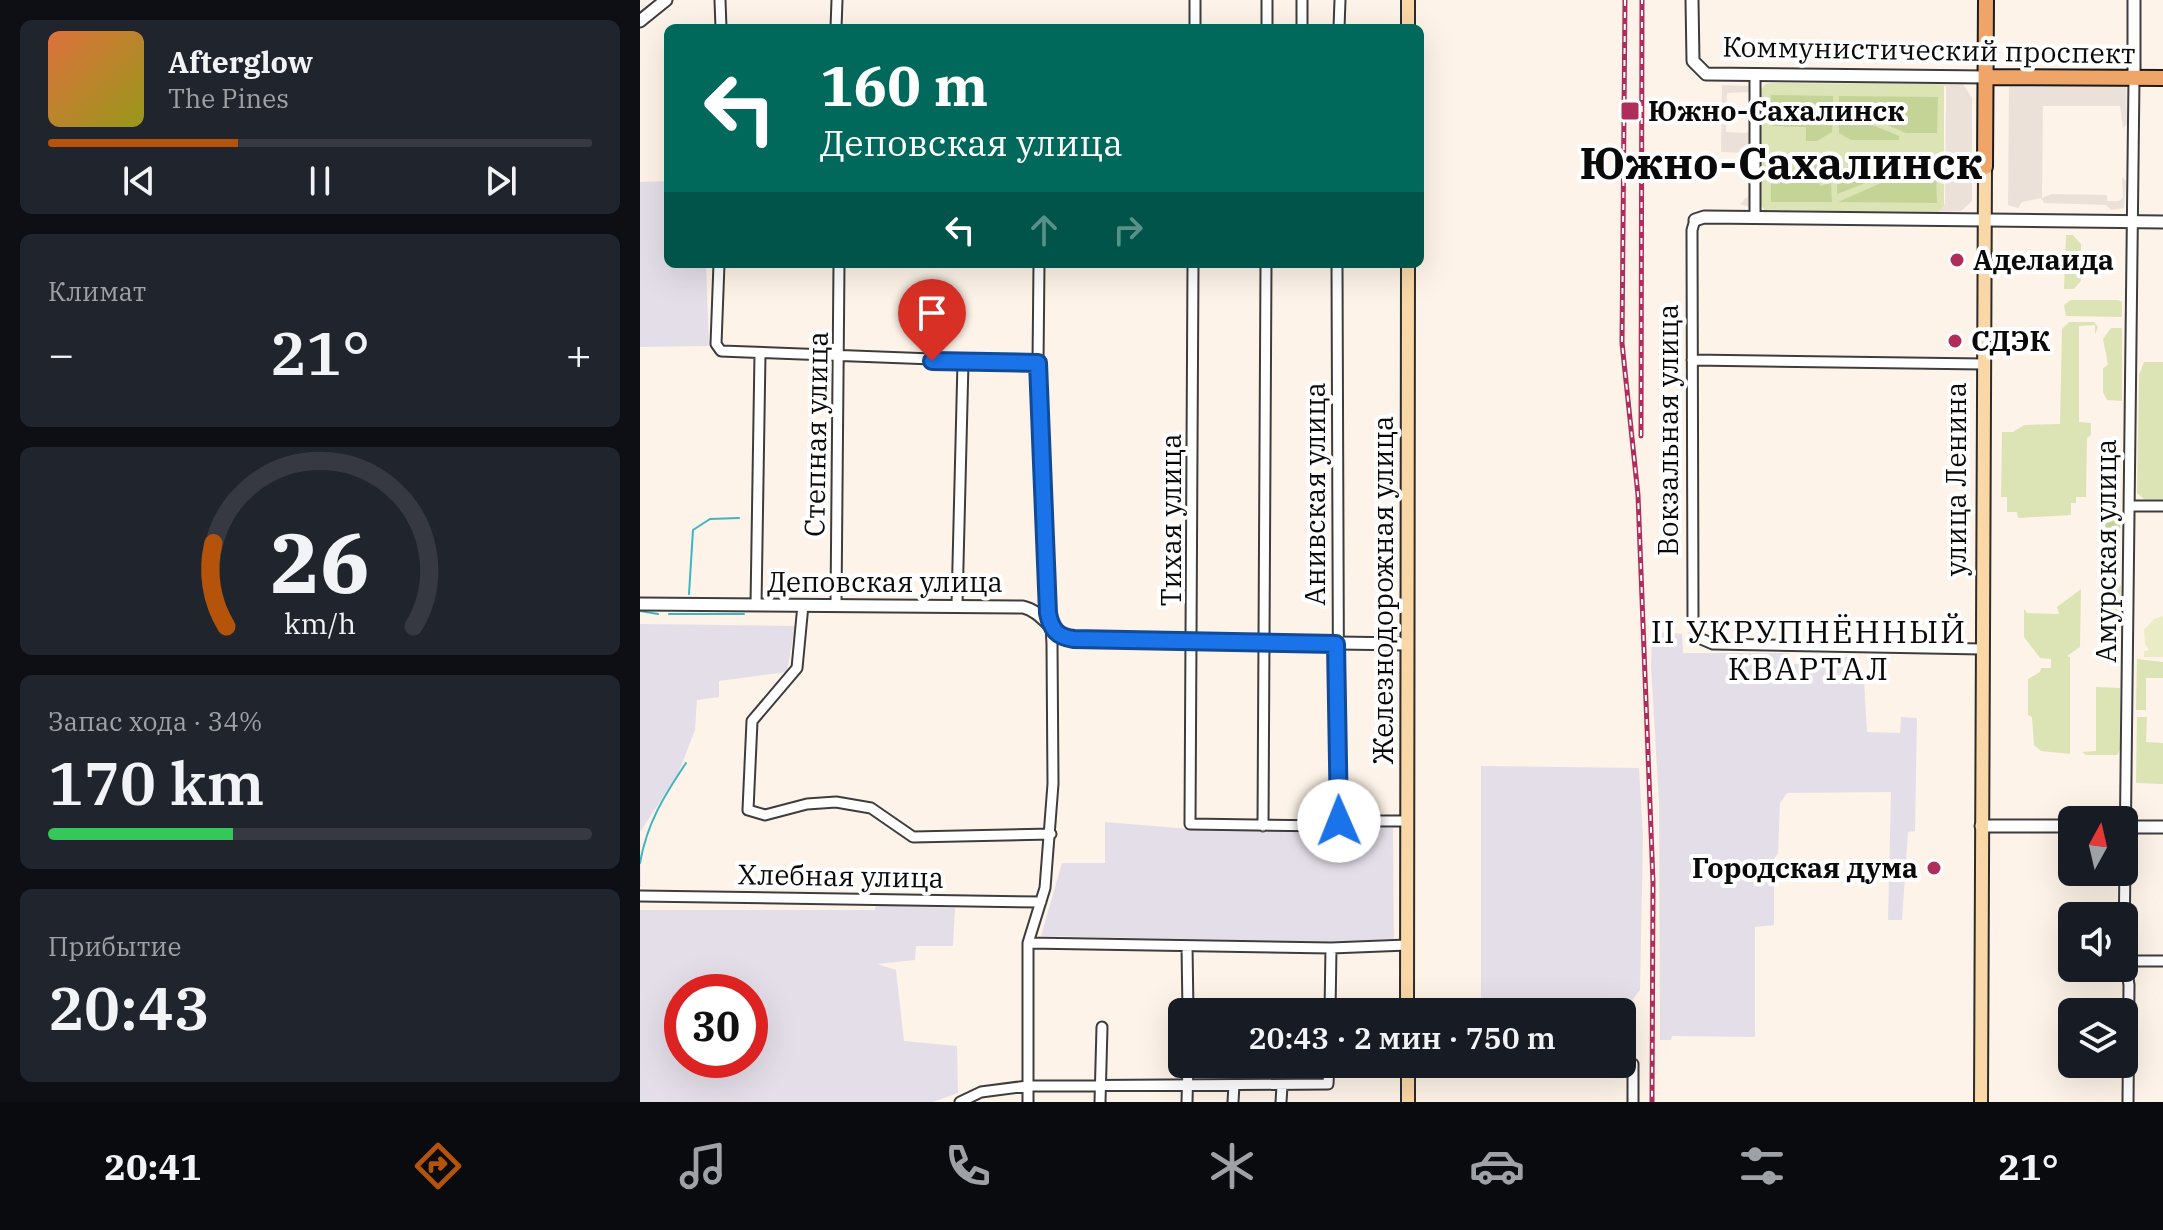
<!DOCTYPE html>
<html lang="ru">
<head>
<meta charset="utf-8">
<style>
  :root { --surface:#171b24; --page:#20242c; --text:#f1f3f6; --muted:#9ea1a6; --line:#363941; --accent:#b45309 }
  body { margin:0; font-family:"IBM Plex Serif",serif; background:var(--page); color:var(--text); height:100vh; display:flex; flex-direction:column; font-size:30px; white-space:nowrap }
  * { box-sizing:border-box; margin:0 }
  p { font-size:26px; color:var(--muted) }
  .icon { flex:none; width:44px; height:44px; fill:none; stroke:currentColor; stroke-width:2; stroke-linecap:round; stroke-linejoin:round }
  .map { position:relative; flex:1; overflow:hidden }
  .sheet { display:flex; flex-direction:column; gap:20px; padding:20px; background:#0d0f14; width:640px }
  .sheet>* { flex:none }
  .top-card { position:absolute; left:24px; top:24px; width:760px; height:244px; border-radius:12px; box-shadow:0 8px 32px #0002; background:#00695c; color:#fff; overflow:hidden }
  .needle { width:52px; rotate:8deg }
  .controls { position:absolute; left:1418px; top:806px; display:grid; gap:16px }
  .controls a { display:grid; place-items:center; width:80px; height:80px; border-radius:12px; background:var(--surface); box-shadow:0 8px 32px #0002; font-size:40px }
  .speed { position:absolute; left:24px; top:974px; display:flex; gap:16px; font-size:40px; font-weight:700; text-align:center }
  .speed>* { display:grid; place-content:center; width:104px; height:104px; border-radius:50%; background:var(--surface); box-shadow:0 8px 32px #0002; line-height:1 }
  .speed .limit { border:12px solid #d22; background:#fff; color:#111 }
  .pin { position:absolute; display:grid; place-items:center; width:68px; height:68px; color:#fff; margin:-82px -34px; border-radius:50% 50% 50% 0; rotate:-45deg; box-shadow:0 0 8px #0007 }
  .pin .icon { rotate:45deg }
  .me { position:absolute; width:88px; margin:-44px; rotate:359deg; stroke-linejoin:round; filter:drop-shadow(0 0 6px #0008) }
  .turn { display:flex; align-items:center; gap:28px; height:168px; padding:0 24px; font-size:36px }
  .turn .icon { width:104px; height:104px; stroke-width:2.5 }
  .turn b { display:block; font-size:56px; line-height:68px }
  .lanes { display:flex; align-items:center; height:76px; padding:0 24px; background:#0003; justify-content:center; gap:40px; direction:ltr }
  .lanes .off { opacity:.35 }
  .big { font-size:60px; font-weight:600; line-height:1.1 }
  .sheet .widget { flex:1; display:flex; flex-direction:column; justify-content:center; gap:12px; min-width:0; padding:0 28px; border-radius:12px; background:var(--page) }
  .sheet .dial { align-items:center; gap:0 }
  .dial svg { height:208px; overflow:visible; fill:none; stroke:var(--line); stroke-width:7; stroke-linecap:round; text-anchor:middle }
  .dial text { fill:var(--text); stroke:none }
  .song { display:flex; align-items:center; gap:24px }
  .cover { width:96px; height:96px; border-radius:12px; background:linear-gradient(135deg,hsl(20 70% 55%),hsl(60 70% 35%)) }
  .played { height:8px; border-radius:4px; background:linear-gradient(90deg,var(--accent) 35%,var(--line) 35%) }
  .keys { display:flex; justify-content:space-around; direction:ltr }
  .heat { display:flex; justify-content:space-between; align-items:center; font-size:44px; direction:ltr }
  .charge { height:12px; border-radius:6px; background:linear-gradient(90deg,#34c759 34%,var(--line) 0) }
  .trip { position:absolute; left:528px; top:998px; width:468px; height:80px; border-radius:12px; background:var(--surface); box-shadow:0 8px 32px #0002; font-weight:600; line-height:80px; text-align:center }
  .dock { display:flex; height:128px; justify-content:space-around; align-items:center; background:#090b0e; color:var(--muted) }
  .dock .icon { width:56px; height:56px }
  .dock .current { color:var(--accent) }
  .dock b { font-size:36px; color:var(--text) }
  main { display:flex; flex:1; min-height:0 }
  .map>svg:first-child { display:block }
</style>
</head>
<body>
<main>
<section class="sheet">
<div class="widget">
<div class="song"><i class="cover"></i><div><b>Afterglow</b><p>The Pines</p></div></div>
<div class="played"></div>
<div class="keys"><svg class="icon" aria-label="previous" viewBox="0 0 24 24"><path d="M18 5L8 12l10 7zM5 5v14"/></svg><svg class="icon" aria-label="pause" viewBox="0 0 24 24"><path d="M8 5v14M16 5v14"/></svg><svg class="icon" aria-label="next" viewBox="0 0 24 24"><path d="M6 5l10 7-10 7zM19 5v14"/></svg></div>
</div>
<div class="widget"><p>Климат</p>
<div class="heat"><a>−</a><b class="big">21°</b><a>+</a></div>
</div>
<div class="widget dial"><svg viewBox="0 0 100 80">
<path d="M14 69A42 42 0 1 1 86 69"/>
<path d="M14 69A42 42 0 0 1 9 37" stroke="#b45309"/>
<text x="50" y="56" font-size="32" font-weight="700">26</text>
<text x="50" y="72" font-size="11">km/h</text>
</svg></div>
<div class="widget"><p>Запас хода · 34%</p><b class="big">170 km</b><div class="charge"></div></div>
<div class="widget"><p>Прибытие</p><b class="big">20:43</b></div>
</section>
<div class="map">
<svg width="1523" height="1102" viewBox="0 0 1523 1102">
  <rect width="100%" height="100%" fill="#fdf3e8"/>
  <!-- industrial -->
  <path fill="#e4dee9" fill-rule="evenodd" d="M28,181V264H66L69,346L0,347V182Z
    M0,624L155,626L147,672L79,681V697L57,700L55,730L38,774L0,832L1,887H0Z
    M1025,632L1042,634L1043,653H1149V664L1201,665L1202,657H1216V680H1224L1227,732L1260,733L1261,717L1277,718L1275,831L1268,832L1262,920H1248L1251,792L1147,793L1140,803L1138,853L1134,859V925L1115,927V1037L1032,1036L1031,1040H1020L1019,802L1011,667L1012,635Z
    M841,766L999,768L1003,837L1000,990L989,1004H958L957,1009L841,1007Z
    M465,822L549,829L753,828L754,939L698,942L401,936L422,863H465Z
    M236,905L315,908L313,946H276L275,960L237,964L256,970L264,1041L317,1046L318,1093L293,1102H0V910H235ZM42,992H110V1060H42Z"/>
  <!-- green -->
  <path fill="#dce4b5" d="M1132,83L1304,84V208L1298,212L1124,210L1118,200L1117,95L1125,84Z
    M1426,235H1433L1441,244V281L1434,289H1424Z
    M1431,300H1478L1482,302V317L1426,316L1424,305Z
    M1429,322H1454L1458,327L1455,334V325L1439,326V422L1451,423V435L1447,438L1446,497H1436V503H1431V515L1378,518L1377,512H1367V497H1361L1362,432H1373L1384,425L1420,424L1422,329Z
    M1471,328H1482V401L1467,400L1463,392V368L1468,365L1463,339Z
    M1504,362H1523V499H1504L1497,493L1499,375Z
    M1474,579L1481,586L1478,657H1467V590L1474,594Z
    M1441,589L1440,647L1427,656L1430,657V754L1401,751L1394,745L1392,717L1388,715V679L1400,672L1401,668H1411V659L1400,658L1384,637V609L1387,613L1419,614L1417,607Z
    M1497,659L1523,662V678H1506V710H1496Z
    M1456,687L1480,688V750L1477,755H1446L1442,752L1456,751Z
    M1497,717H1507L1506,742L1523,743V784L1496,783Z"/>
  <!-- forest -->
  <path fill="#c4d496" d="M1131,95L1193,96V111L1183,107L1178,112L1182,118L1193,114L1192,132L1177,141H1166V127L1131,126Z
    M1199,96L1298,97L1297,133H1266L1199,104Z
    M1199,111L1259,136V140H1211L1199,133Z
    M1166,164H1177L1191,173V180L1182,176L1177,181L1181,186L1191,182L1192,202H1131V178L1165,179Z
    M1210,166H1259V170L1197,194V173Z
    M1266,172H1296L1297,203L1198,202Z
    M1465,511H1481L1478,568H1465Z"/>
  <!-- pitch -->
  <path fill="#eaecc6" d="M1523,616V657H1504V651L1509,650L1505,644L1504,630L1514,619Z"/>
  <!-- plaza -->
  <path fill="#ebe1d9" d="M1300,83L1323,84L1332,98V201L1321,211L1298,212L1305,204L1306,87Z
    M1379,83L1486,84L1487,124L1483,128L1480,106H1403L1402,198L1412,194L1467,195V201H1479L1483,197L1482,177L1486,181L1484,208L1471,210L1466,205L1404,203L1401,198L1382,202L1378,208L1368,205L1369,87Z
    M1082,85L1112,86V92L1087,93L1086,132L1106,133L1113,128L1112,208L1100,204L1108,196L1107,153L1081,152Z"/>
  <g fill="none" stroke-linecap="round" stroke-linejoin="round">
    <!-- stream -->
    <path stroke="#3db5c3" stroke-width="2" d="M49,594L53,530L70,519L99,518
      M0,611L18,614
      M29,614H104
      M0,863C7,823 24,796 46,763"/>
    <!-- minor casing -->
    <g stroke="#3d3d3d" stroke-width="13">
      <path id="minor" d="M80,0L81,28
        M196,28L197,0
        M555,28V0
        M627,28V0
        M662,28V0
        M699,28L700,0
        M1115,74V217
        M1055,220L1052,230L1053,624L1059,638L1073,644L1342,649
        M79,264L76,344L81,351L398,363
        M553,264L550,824L691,826L699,821H768
        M697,264L699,821
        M1052,360L1343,364
        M1491,506H1523
        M196,604L199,264
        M116,605L120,354
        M163,605L157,668L112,721L108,810L125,815L167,804L196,802L231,808L273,837L411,834
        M317,605L323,362
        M623,826L626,264
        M0,896L401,902
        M388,943L691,948L767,945
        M547,946L548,1012
        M1486,961H1523
        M690,1012L691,948
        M993,1064V1102
        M320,1102L341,1092L387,1086L688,1084L689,1064
        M388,1102V943L405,888L413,784L412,644L398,363L399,264
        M460,1102L462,1027
        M547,1102L548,1064
        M593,1102L594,1085
        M641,1102L642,1086
        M1488,1102L1489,985L1484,949L1494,78"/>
    </g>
    <!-- tertiary casing -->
    <g stroke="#3d3d3d" stroke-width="15">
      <path id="tertiary" d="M1052,0L1053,61L1066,74L1346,77
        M0,21L26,0
        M1494,78V0
        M1055,220L1064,217L1523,222
        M0,604L383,607C405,612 411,636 434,639L766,644
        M1341,826H1432
        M1484,827H1523"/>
    </g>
    <!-- secondary casing -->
    <g stroke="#2c2c2c" stroke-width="16">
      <path id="secondary" d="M768,28V0
        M767,1012L768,264
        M768,1064V1102
        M1341,1102L1345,167"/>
    </g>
    <!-- primary casing -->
    <g stroke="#1b1b1b" stroke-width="18">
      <path id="primary" d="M1346,77L1523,78
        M1345,167L1346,0"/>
    </g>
    <!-- minor -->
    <use href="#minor" stroke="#fff" stroke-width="9"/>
    <!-- tertiary -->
    <use href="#tertiary" stroke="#fff" stroke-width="11"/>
    <!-- secondary -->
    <use href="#secondary" stroke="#f9d7a7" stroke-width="12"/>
    <!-- primary -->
    <use href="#primary" stroke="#efa567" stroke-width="14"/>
    <!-- rail casing -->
    <g stroke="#af2d5a" stroke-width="5">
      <path id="rail" d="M985,0L982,343L998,495L1013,882L1012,1102
        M1001,436L1002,0"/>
    </g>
    <!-- rail -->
    <use href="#rail" stroke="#fff" stroke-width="2" stroke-dasharray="6" stroke-linecap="butt"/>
  </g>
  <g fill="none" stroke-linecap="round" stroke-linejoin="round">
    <!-- route casing -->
    <g stroke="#114b97" stroke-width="20">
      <path id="route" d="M292,361L398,363L408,613C411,629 417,637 434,639L696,644L699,821"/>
    </g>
    <!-- route -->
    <use href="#route" stroke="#1a73e8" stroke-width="14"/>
  </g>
  <!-- markers -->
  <g fill="#af2d5a" stroke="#fff" stroke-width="3">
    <rect x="980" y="101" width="20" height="20" rx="4"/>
    <circle cx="1317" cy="260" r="8"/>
    <circle cx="1315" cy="341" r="8"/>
    <circle cx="1294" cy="868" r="8"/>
  </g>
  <g text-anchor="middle" stroke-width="8" stroke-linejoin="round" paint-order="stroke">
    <!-- street labels -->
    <g font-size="28" fill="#0a0a0a" stroke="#fff">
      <text transform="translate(1289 50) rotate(1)" y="10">Коммунистический проспект</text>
      <text transform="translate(1028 430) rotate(-90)" y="10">Вокзальная улица</text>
      <text transform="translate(176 434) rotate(-89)" y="10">Степная улица</text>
      <text transform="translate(1316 479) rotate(-90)" y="10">улица Ленина</text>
      <text transform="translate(675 494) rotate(-90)" y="10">Анивская улица</text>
      <text transform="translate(531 520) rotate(-90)" y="10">Тихая улица</text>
      <text transform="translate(1466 551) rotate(-90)" y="10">Амурская улица</text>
      <text x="245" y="592">Деповская улица</text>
      <text transform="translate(743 590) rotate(-90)" y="10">Железнодорожная улица</text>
      <text transform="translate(201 876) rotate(1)" y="10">Хлебная улица</text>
    </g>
    <!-- poi labels -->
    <g font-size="28" font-weight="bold" fill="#0a0a0a" stroke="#fff" text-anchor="start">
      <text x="1008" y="121">Южно-Сахалинск</text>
      <text x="1333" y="270">Аделаида</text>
      <text x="1331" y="351">СДЭК</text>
      <text x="1278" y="878" text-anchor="end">Городская дума</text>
    </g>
    <!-- quarter labels -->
    <g font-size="32" letter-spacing="2" fill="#0a0a0a" stroke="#fff">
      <text x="1169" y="643">II УКРУПНЁННЫЙ<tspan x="1169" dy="37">КВАРТАЛ</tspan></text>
    </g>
    <!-- town labels -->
    <g font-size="44" font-weight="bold" fill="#0a0a0a" stroke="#fff">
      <text x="1141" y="179">Южно-Сахалинск</text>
    </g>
  </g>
</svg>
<div class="controls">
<a><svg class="needle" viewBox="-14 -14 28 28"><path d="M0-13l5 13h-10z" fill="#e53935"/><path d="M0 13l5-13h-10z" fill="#9ea1a6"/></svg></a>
<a><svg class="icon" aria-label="sound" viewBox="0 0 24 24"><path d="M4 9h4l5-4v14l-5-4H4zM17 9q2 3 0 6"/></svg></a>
<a><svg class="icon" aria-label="layers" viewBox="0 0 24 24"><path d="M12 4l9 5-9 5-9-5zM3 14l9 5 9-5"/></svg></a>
</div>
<div class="speed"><div class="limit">30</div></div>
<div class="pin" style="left:292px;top:361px;background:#d93025"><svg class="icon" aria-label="arrive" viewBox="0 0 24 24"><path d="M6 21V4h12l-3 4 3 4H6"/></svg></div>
<svg class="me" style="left:699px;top:821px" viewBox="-20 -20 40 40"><circle r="19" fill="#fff"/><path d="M0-13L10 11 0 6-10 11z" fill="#1a73e8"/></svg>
<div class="trip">20:43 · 2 мин · 750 m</div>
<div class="top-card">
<div class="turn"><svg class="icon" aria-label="left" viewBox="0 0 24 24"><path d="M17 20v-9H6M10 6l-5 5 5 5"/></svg><div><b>160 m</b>Деповская улица</div></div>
<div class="lanes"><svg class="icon" aria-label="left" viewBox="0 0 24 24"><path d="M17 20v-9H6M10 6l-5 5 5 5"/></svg><svg class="icon off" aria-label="ahead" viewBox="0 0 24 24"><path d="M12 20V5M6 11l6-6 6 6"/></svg><svg class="icon off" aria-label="right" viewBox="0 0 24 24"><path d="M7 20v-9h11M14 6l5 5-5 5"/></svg></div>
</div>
</div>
</main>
<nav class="dock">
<b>20:41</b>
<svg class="icon current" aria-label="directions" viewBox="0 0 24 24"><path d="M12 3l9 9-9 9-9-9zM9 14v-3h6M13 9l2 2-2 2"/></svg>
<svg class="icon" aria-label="music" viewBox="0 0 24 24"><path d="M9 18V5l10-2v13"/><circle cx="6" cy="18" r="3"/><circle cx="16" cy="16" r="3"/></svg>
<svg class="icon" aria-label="phone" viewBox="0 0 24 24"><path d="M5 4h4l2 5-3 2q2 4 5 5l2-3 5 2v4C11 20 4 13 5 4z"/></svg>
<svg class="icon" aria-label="climate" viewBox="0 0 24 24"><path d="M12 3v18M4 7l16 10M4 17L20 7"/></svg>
<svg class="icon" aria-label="car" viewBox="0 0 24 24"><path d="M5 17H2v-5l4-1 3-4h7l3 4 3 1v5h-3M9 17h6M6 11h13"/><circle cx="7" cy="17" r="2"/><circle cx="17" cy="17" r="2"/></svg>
<svg class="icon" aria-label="filters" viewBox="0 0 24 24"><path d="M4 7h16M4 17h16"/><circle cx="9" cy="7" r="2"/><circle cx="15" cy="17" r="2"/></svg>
<b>21°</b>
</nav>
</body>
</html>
